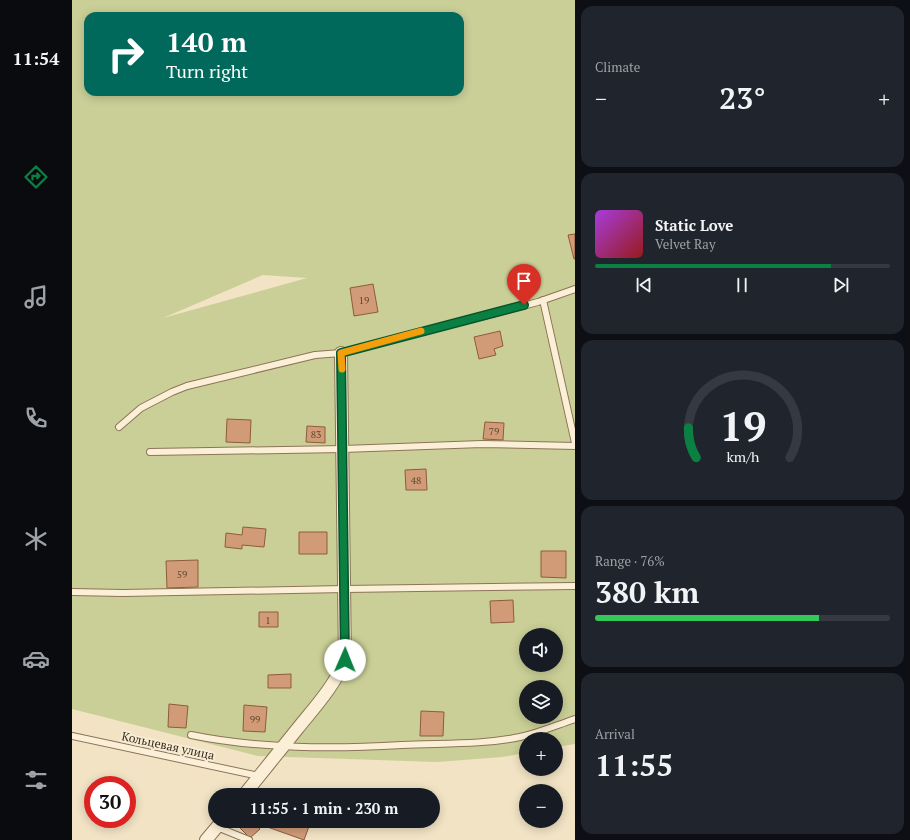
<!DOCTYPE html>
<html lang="en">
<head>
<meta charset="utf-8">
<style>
  :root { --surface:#171b24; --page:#20242c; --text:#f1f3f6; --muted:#9ea1a6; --line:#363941; --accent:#0b8043 }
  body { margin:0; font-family:"PT Serif",serif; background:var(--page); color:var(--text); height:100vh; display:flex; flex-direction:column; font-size:15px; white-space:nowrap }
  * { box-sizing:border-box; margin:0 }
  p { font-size:13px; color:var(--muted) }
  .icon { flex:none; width:22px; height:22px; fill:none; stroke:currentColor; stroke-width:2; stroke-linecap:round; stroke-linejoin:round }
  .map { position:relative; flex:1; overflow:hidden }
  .drawer { display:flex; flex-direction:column; gap:6px; padding:6px; background:#0d0f14; width:335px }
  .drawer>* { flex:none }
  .top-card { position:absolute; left:12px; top:12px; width:380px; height:84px; border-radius:12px; box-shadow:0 2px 10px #0003; background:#00695c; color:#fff; overflow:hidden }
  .buttons { position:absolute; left:447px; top:628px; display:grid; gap:8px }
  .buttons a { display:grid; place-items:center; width:44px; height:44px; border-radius:50%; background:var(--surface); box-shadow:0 2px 10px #0003; font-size:20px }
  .speed { position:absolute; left:12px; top:776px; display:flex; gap:8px; font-size:20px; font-weight:700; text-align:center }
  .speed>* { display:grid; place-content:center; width:52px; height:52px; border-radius:50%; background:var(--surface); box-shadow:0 2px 10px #0003; line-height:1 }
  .speed .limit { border:6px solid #d22; background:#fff; color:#111 }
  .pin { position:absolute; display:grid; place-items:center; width:34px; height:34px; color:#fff; margin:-41px -17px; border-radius:50% 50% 50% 0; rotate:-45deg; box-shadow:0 0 4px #0007 }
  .pin .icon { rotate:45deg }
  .me { position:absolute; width:44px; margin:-22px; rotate:1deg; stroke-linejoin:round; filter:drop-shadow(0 0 3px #0008) }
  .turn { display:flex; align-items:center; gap:14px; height:84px; padding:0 16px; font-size:18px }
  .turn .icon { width:52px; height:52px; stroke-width:2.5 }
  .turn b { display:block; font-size:28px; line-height:34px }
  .big { font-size:30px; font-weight:700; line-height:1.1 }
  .drawer .widget { flex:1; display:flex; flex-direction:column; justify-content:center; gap:6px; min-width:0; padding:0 14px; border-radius:12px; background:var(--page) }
  .drawer .dial { align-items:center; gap:0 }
  .dial svg { height:104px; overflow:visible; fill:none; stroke:var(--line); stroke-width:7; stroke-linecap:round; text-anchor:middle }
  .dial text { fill:var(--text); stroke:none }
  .song { display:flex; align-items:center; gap:12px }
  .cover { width:48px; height:48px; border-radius:6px; background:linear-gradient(135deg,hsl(280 70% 55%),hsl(0 70% 35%)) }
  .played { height:4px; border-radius:2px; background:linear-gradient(90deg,var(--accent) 80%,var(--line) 80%) }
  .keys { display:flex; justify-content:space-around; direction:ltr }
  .heat { display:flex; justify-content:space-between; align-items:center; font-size:22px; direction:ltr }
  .charge { height:6px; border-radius:3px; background:linear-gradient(90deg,#34c759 76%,var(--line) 0) }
  .trip { position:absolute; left:136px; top:788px; width:232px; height:40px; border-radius:20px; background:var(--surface); box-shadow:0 2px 10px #0003; font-weight:700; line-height:40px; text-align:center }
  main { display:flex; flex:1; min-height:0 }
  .menu { display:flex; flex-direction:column; width:72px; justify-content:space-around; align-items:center; background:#090b0e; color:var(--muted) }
  .menu .icon { width:28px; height:28px }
  .menu .selected { color:var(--accent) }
  .menu b { font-size:18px; color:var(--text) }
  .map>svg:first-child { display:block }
</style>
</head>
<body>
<main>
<nav class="menu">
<b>11:54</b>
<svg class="icon selected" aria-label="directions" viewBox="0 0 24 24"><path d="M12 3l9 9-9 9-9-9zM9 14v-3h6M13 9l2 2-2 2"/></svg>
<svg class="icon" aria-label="music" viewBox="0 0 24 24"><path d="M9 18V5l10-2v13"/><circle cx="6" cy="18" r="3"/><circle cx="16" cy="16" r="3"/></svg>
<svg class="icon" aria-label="phone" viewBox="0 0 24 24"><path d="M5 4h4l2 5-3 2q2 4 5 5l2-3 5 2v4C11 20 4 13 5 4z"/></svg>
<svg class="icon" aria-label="climate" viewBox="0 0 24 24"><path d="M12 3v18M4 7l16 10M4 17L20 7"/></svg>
<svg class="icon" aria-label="car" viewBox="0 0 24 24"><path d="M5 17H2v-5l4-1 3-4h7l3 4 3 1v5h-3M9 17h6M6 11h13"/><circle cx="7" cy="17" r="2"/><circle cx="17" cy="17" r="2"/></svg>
<svg class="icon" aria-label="filters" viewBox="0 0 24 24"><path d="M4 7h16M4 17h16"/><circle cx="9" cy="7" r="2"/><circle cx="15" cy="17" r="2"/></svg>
</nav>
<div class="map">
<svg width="503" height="840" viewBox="0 0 503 840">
  <rect width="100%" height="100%" fill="#f1e3c4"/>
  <!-- green -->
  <path fill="#cacf97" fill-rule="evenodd" d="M0,0H503V744L484,747V739H454V753L430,757L365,762L186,756L0,709ZM16,16H388V92H16ZM191,275L235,278L91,318ZM454,635H484V665H454ZM454,687H484V717H454Z"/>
  <!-- building -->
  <path fill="#d19b77" stroke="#8d5c3d" d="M503,234V259H502L496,235Z
    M301,284L306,312L282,316L278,288Z
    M428,331L431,346L422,349L424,355L407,359L402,337Z
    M155,419L179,420L178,443L154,442Z
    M413,422L432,423L431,440L411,439Z
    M235,426L253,427V443L234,442Z
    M354,469L355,490H334L333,470Z
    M171,527L194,529L192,547L170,545V549L153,547L154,533L170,535Z
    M227,532H255V554H227Z
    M469,551H494V578L469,577Z
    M126,560V587L95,588L94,561Z
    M441,600L442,622L419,623L418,601Z
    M187,612H206V627H187Z
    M219,674V688H196V675Z
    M97,704L116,706L114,728L96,727Z
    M172,705L195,707L193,732L171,731Z
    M349,711L372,712L371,736H348Z
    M172,821H181L188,829L178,838L166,826Z
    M188,821H239L232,840L187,824Z"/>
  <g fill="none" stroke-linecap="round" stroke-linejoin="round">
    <!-- lane casing -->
    <g stroke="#8c7459" stroke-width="8">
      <path id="lane" d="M471,300L503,443
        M47,427L69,408L100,392L115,386L243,355L269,353L466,302L503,289
        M78,452L271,449L410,444L503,446
        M0,592L51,593L273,589L503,586
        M119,735C188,749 260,749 330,745C369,743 410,745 448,737C467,733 485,725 503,719
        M0,736L187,776
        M145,827L177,840"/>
    </g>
    <!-- street casing -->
    <g stroke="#8c7459" stroke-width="14">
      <path id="street" d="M172,795C190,773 208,750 226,728C243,707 263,685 273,660L269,353
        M134,840L150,821"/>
    </g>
    <!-- lane -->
    <use href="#lane" stroke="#fbf0d7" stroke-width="6"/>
    <!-- street -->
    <use href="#street" stroke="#fbf0d7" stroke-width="12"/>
  </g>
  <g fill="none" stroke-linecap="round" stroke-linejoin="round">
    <!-- route casing -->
    <g stroke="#07532c" stroke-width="10">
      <path id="route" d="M273,660L269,353L452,305"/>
    </g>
    <!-- route -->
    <use href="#route" stroke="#0b8043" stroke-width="7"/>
    <!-- slow -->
    <path stroke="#f59e0b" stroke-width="7" d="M270,369L269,353L349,331"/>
  </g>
  <g text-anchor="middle" stroke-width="4" stroke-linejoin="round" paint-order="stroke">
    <!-- number labels -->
    <g font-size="10" fill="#604834">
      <text x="292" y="304">19</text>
      <text x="422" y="435">79</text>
      <text x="244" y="438">83</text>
      <text x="344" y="484">48</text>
      <text x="110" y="578">59</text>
      <text x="196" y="624">1</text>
      <text x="183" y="723">99</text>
    </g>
    <!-- street labels -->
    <g font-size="12" fill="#3b2c1e" stroke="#f7edd4">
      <text transform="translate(96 746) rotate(12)" y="4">Кольцевая улица</text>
    </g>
  </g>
</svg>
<div class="buttons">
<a><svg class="icon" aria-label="sound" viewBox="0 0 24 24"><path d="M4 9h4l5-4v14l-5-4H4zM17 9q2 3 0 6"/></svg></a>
<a><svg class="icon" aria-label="layers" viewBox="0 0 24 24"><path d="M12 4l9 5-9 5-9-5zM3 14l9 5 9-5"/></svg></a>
<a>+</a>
<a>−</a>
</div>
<div class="speed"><div class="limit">30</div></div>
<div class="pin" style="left:452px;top:305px;background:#d93025"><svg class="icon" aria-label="arrive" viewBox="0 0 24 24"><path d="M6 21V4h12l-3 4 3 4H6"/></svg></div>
<svg class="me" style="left:273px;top:660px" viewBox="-20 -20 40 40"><circle r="19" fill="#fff"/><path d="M0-13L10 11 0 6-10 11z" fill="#0b8043"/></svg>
<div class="trip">11:55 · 1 min · 230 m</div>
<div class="top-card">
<div class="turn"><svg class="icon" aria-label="right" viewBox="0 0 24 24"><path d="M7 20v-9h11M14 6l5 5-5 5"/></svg><div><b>140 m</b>Turn right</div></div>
</div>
</div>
<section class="drawer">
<div class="widget"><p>Climate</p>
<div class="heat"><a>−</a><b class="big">23°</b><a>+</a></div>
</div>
<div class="widget">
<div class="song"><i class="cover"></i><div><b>Static Love</b><p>Velvet Ray</p></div></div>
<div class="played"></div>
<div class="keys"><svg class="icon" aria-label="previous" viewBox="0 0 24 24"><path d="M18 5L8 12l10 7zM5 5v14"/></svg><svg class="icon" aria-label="pause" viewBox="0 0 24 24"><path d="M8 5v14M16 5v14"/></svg><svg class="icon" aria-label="next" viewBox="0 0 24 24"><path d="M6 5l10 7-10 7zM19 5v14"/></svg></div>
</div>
<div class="widget dial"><svg viewBox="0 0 100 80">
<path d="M14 69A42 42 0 1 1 86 69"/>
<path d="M14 69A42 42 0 0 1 8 46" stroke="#0b8043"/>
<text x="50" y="56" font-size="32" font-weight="700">19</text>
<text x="50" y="72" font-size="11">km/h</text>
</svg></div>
<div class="widget"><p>Range · 76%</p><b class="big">380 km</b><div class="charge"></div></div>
<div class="widget"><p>Arrival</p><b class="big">11:55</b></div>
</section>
</main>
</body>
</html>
